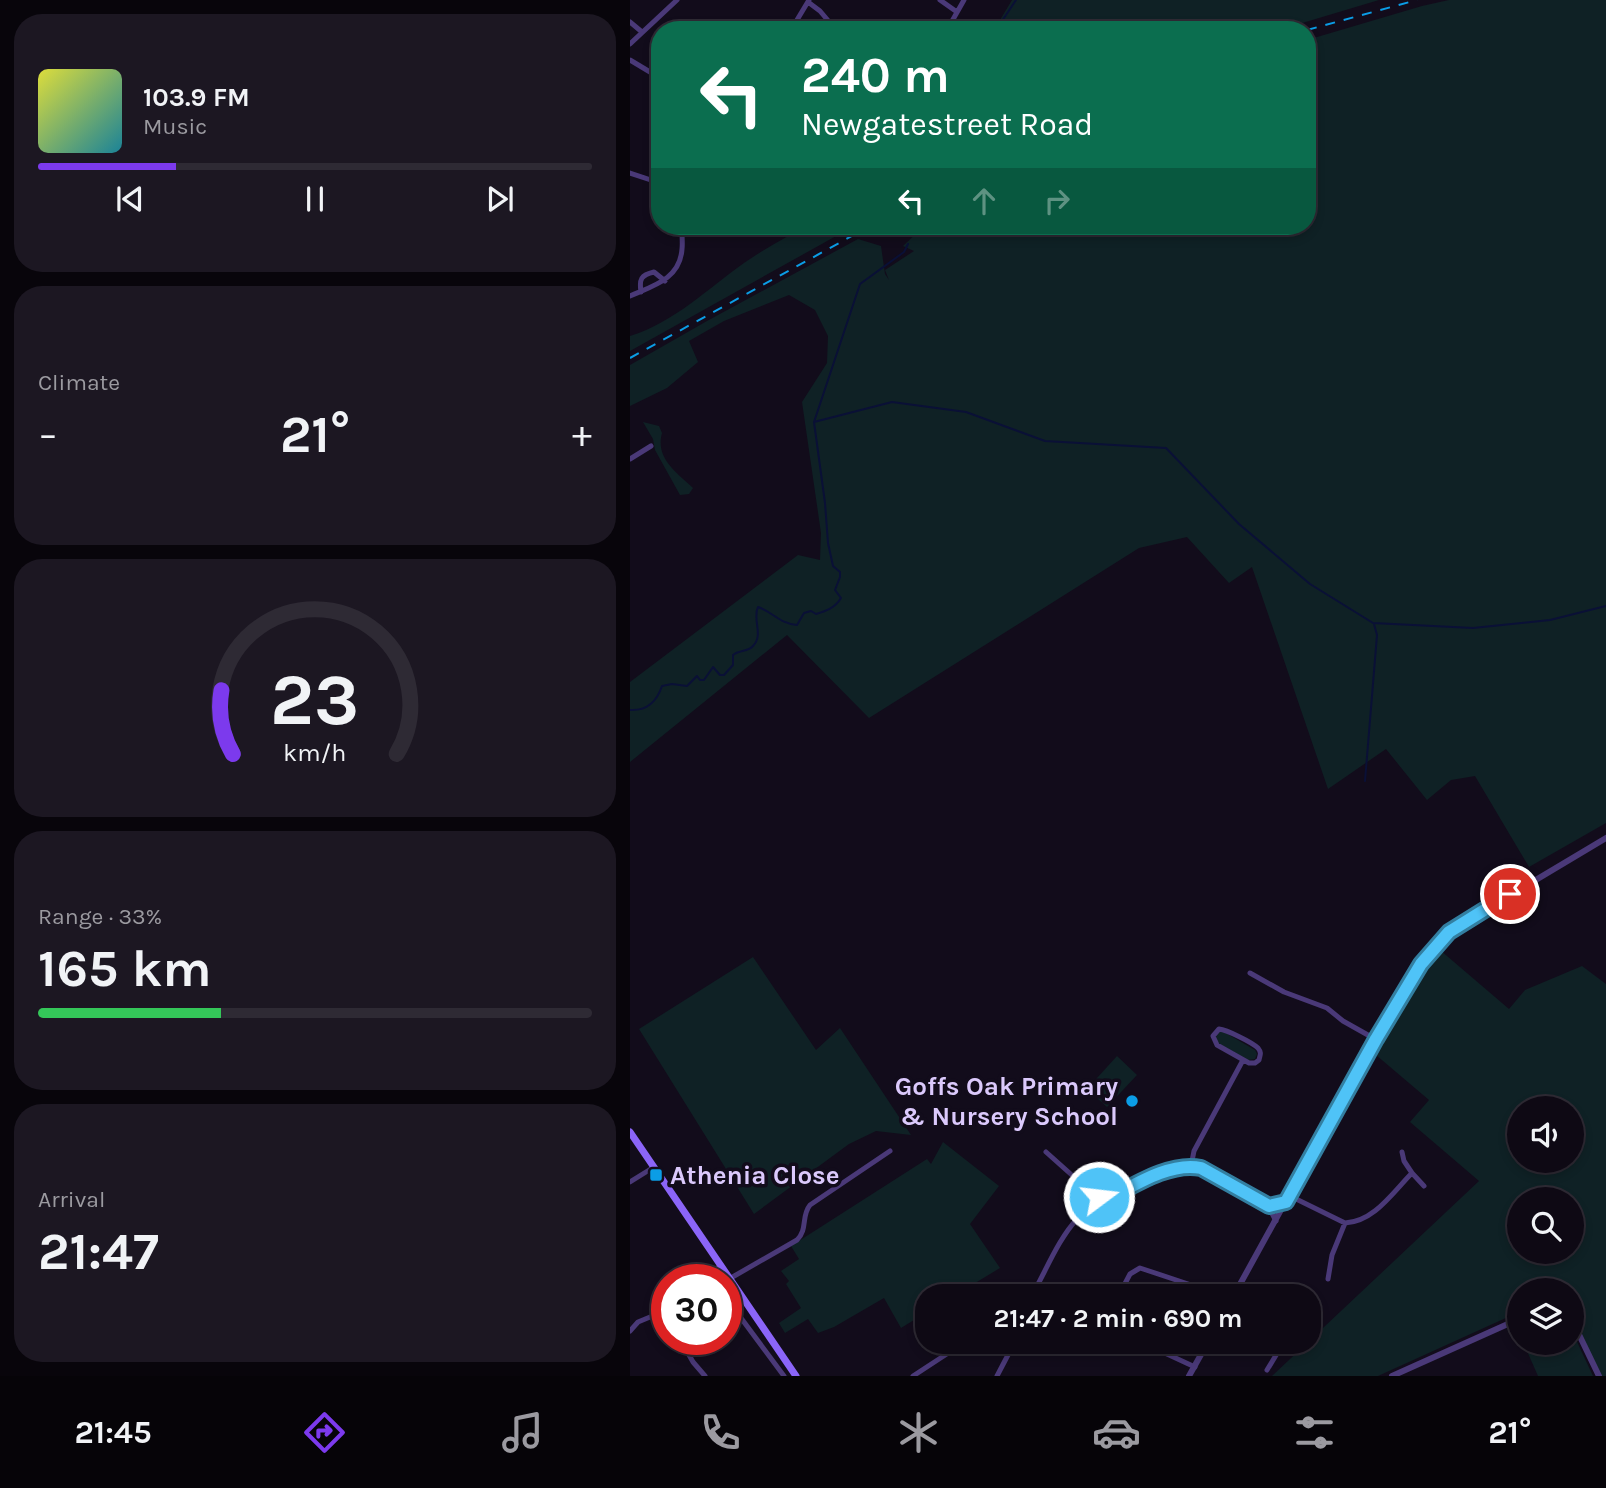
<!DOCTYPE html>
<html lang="en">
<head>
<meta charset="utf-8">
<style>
  :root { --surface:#0e0914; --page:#1c1722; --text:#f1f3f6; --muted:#9b9aa0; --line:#2e2a34; --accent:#7c3aed }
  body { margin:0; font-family:Karla,sans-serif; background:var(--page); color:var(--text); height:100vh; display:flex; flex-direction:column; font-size:26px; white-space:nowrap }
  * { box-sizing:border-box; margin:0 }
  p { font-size:23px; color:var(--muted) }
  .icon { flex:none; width:38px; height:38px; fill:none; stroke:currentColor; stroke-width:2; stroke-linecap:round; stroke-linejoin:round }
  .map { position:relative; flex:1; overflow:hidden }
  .panel { display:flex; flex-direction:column; gap:14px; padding:14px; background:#08050b; width:630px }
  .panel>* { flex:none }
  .banner { position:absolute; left:21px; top:21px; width:665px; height:214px; border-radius:28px; box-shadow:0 4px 10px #0003,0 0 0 2px var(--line); background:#0b6e4f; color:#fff; overflow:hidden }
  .controls { position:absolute; left:877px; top:1096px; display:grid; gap:14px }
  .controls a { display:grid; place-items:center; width:77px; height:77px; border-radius:50%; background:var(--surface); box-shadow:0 4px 10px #0003,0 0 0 2px var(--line); font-size:35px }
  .speed { position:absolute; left:21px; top:1264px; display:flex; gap:14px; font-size:35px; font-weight:700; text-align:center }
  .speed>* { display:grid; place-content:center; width:91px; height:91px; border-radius:50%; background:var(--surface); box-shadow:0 4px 10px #0003,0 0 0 2px var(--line); line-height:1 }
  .speed .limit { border:10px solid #d22; background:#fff; color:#111 }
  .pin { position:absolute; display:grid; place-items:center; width:60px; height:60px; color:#fff; margin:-30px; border:4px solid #fff; border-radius:50%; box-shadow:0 2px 7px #0007 }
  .me { position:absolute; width:77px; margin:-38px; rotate:75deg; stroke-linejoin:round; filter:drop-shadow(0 0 5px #0008) }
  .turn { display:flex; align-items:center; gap:24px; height:147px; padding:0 35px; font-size:32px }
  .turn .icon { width:91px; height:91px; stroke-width:2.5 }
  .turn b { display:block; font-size:49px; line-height:60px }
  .lanes { display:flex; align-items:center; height:66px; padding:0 35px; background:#0003; justify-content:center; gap:35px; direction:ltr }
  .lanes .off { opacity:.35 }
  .big { font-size:52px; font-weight:700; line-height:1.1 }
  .panel .tile { flex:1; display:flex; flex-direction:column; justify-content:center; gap:10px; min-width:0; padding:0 24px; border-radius:28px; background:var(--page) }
  .panel .dial { align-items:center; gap:0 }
  .dial svg { height:182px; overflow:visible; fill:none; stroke:var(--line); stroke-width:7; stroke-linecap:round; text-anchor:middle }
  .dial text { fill:var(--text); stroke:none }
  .song { display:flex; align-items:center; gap:21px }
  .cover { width:84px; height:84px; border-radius:10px; background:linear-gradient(135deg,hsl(60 70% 55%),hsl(190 70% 35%)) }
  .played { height:7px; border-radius:4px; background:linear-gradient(90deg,var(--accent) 25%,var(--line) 25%) }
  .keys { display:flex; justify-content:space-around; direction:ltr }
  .heat { display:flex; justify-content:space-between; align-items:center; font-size:38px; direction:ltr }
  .charge { height:10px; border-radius:5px; background:linear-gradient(90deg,#34c759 33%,var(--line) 0) }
  .trip { position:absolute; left:285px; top:1284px; width:406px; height:70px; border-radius:28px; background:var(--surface); box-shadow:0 4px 10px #0003,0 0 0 2px var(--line); font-weight:700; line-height:70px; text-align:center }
  .menu { display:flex; height:112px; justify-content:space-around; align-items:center; background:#060408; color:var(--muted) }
  .menu .icon { width:49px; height:49px }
  .menu .on { color:var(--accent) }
  .menu b { font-size:32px; color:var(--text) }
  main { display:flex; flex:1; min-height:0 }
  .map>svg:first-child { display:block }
</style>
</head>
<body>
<main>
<section class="panel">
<div class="tile">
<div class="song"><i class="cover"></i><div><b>103.9 FM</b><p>Music</p></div></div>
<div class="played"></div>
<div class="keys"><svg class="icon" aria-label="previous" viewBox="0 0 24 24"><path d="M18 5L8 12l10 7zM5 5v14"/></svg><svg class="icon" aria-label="pause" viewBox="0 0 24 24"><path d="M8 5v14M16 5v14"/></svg><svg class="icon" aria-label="next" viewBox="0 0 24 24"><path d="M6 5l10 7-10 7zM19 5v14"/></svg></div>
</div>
<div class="tile"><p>Climate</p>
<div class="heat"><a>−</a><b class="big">21°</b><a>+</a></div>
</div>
<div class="tile dial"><svg viewBox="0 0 100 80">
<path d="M14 69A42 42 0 1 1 86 69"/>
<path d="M14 69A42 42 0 0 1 9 41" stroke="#7c3aed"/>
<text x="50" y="56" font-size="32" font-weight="700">23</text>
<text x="50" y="72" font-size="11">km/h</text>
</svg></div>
<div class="tile"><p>Range · 33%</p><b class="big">165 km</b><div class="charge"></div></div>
<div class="tile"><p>Arrival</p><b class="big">21:47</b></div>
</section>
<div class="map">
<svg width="976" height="1376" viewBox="0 0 976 1376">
  <rect width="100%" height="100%" fill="#120c1b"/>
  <!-- green -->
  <path fill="#0f2125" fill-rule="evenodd" d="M382,0H749L649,30H364Z
    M819,0H976V823L899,867L845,776L821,780L797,800L756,749L698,789L622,567L599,583L557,537L509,548L239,718L157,635L0,762V682L168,555L190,560L191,533L172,402L197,363L198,336L185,310L159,295L94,321L59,341L68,362L37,388L0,406V365L77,321L228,239L251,246L255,274L259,280L255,270L284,251L273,246L294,226H677V40L792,6Z
    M176,226H224L0,351V336C45,322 77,289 114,263C134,249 155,238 176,226Z
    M13,422L29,426L32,433C25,458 46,472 63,488L59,494L50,495L25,450L23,439Z
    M810,950L879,1009L895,990L952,966L976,984V1376H971L942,1314V1290H889V1312L748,1376H642L849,1181L780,1122L799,1100L746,1055L781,989ZM889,1108H942V1160H889ZM889,1199H942V1251H889Z
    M123,957L186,1050L210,1028L281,1135L246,1131L219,1144L124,1214L9,1029Z
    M589,1032H594L625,1050L627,1054L625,1059L618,1060L588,1043L586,1036Z
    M487,1056L507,1075L477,1107L457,1089Z
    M313,1142L369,1186L340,1224L370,1268L322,1297H298L297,1312L271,1328L254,1298L204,1327L188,1333L178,1319L155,1333L149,1323L171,1308L156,1284L159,1281L151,1271L169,1259L161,1246L297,1159L301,1164Z
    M942,1331L963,1376H908L893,1342H942Z"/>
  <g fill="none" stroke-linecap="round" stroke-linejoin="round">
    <!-- stream -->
    <path stroke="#0a1036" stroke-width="2" d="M366,30L386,0
      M184,422L230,284L274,252L278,244
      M0,710C17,711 27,701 32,686L42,684L57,686L67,676L70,680H74L83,667L90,675H94L103,665V655C109,650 118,652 123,646C134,635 122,619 128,607C143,612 150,624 167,625L174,613L181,611L186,614C196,611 205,608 211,598L205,590L210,577V572L203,566L198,543L195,503L184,422L262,402L336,412L415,441L536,448L609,524L680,584L743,623L843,628L920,620L976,606
      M735,781L747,635L744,624"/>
    <!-- minor -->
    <path stroke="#4a3978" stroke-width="5" d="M310,0L327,12
      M178,2L190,11L206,30
      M0,22L12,32
      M161,30L179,0
      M317,30L334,0
      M0,44L47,0
      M0,60L30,78
      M0,173L30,183
      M11,292C9,279 11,275 24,272L35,281
      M0,296C23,286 50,279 52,249C53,241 51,234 53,226
      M0,459L21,446
      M620,973L654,992L697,1008L713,1021L745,1039
      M589,1029C597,1030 622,1042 628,1048C632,1053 630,1055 629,1060L625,1063H619L587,1045L583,1036Z
      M416,1152L472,1202
      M772,1152L774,1161L782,1173
      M561,1166L564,1151L613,1060
      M0,1182L24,1167
      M660,1196L715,1223
      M88,1279L85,1272L90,1265
      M99,1279L167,1240C178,1229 171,1216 180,1205L260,1151
      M698,1279L702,1255L715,1223C744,1222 763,1192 782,1173L794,1186
      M609,1287L620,1297
      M96,1294L111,1318L154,1376
      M401,1297C416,1271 428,1239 448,1218C462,1204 531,1170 550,1166C557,1165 564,1166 571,1168L637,1204L646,1221
      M488,1297L500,1274L510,1268L597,1297
      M0,1331L8,1322L37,1310
      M50,1339L63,1362L75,1376
      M511,1342L565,1367
      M637,1370L654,1342
      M283,1376L335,1342
      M367,1376L379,1353L380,1342"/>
    <!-- tertiary -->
    <path stroke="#4a3978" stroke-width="6" d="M603,1297L745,1039L791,963L819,932L976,838
      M942,1320L969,1376
      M559,1376L578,1342
      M762,1376L889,1319"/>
    <!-- secondary -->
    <path stroke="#8b65f8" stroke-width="7" d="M0,1132L166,1376"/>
    <!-- rail -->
    <path stroke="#0b9de6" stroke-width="2" stroke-dasharray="10 9" stroke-linecap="butt" d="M677,30L787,0
      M0,358L240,226"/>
  </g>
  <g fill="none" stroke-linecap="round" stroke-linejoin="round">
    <!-- route casing -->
    <g stroke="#337fa1" stroke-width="18">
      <path id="route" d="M469,1197L472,1202C500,1188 539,1161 571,1168L639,1206L656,1202L746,1039L791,964L819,932L880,894"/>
    </g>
    <!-- route -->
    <use href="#route" stroke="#4fc3f7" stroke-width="12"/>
  </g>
  <!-- markers -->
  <g fill="#0b9de6" stroke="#120c1b" stroke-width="2.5">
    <circle cx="502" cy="1101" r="7"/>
    <rect x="19" y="1168" width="14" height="14" rx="3.5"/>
  </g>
  <g text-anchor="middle" stroke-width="7" stroke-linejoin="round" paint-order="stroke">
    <!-- poi labels -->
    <g font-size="26" font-weight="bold" fill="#dbc9fc" stroke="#120c1b" text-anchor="end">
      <text x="488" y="1095">Goffs Oak Primary<tspan x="488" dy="30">&amp; Nursery School</tspan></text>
      <text x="40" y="1184" text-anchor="start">Athenia Close</text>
    </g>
  </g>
</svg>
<div class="controls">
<a><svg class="icon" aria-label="sound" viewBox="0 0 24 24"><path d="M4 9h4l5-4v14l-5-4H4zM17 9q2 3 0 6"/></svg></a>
<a><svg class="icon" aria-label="search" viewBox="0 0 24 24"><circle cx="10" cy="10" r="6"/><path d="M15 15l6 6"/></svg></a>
<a><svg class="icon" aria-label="layers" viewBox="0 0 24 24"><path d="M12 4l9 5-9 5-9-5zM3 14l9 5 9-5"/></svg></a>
</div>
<div class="speed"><div class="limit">30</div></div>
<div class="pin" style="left:880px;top:894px;background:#d93025"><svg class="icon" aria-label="arrive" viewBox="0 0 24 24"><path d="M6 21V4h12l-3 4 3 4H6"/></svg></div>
<svg class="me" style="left:469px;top:1197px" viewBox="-20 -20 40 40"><circle r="17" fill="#4fc3f7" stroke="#fff" stroke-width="3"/><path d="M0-11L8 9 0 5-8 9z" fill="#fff"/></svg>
<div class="trip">21:47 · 2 min · 690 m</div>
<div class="banner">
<div class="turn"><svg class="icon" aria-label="left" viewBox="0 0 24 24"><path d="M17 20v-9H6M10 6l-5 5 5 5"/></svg><div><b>240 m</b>Newgatestreet Road</div></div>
<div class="lanes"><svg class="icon" aria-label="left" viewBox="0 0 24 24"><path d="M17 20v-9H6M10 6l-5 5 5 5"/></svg><svg class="icon off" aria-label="ahead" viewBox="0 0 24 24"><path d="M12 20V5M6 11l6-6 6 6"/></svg><svg class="icon off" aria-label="right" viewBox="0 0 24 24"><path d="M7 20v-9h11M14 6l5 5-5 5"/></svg></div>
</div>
</div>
</main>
<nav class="menu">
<b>21:45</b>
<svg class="icon on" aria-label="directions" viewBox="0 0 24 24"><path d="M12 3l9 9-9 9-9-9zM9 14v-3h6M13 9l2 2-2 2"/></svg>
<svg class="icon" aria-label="music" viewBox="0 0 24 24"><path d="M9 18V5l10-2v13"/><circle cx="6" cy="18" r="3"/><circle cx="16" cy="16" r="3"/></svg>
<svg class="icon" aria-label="phone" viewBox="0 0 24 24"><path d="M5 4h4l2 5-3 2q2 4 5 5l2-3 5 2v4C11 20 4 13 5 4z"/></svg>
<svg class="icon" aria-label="climate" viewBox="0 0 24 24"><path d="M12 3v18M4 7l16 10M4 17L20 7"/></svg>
<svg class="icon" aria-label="car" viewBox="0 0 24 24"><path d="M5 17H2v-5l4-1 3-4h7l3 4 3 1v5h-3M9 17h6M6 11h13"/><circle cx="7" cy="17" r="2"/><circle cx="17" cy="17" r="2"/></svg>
<svg class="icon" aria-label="filters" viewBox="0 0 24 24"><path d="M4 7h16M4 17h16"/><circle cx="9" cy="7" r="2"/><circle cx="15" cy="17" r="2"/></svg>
<b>21°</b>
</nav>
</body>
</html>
